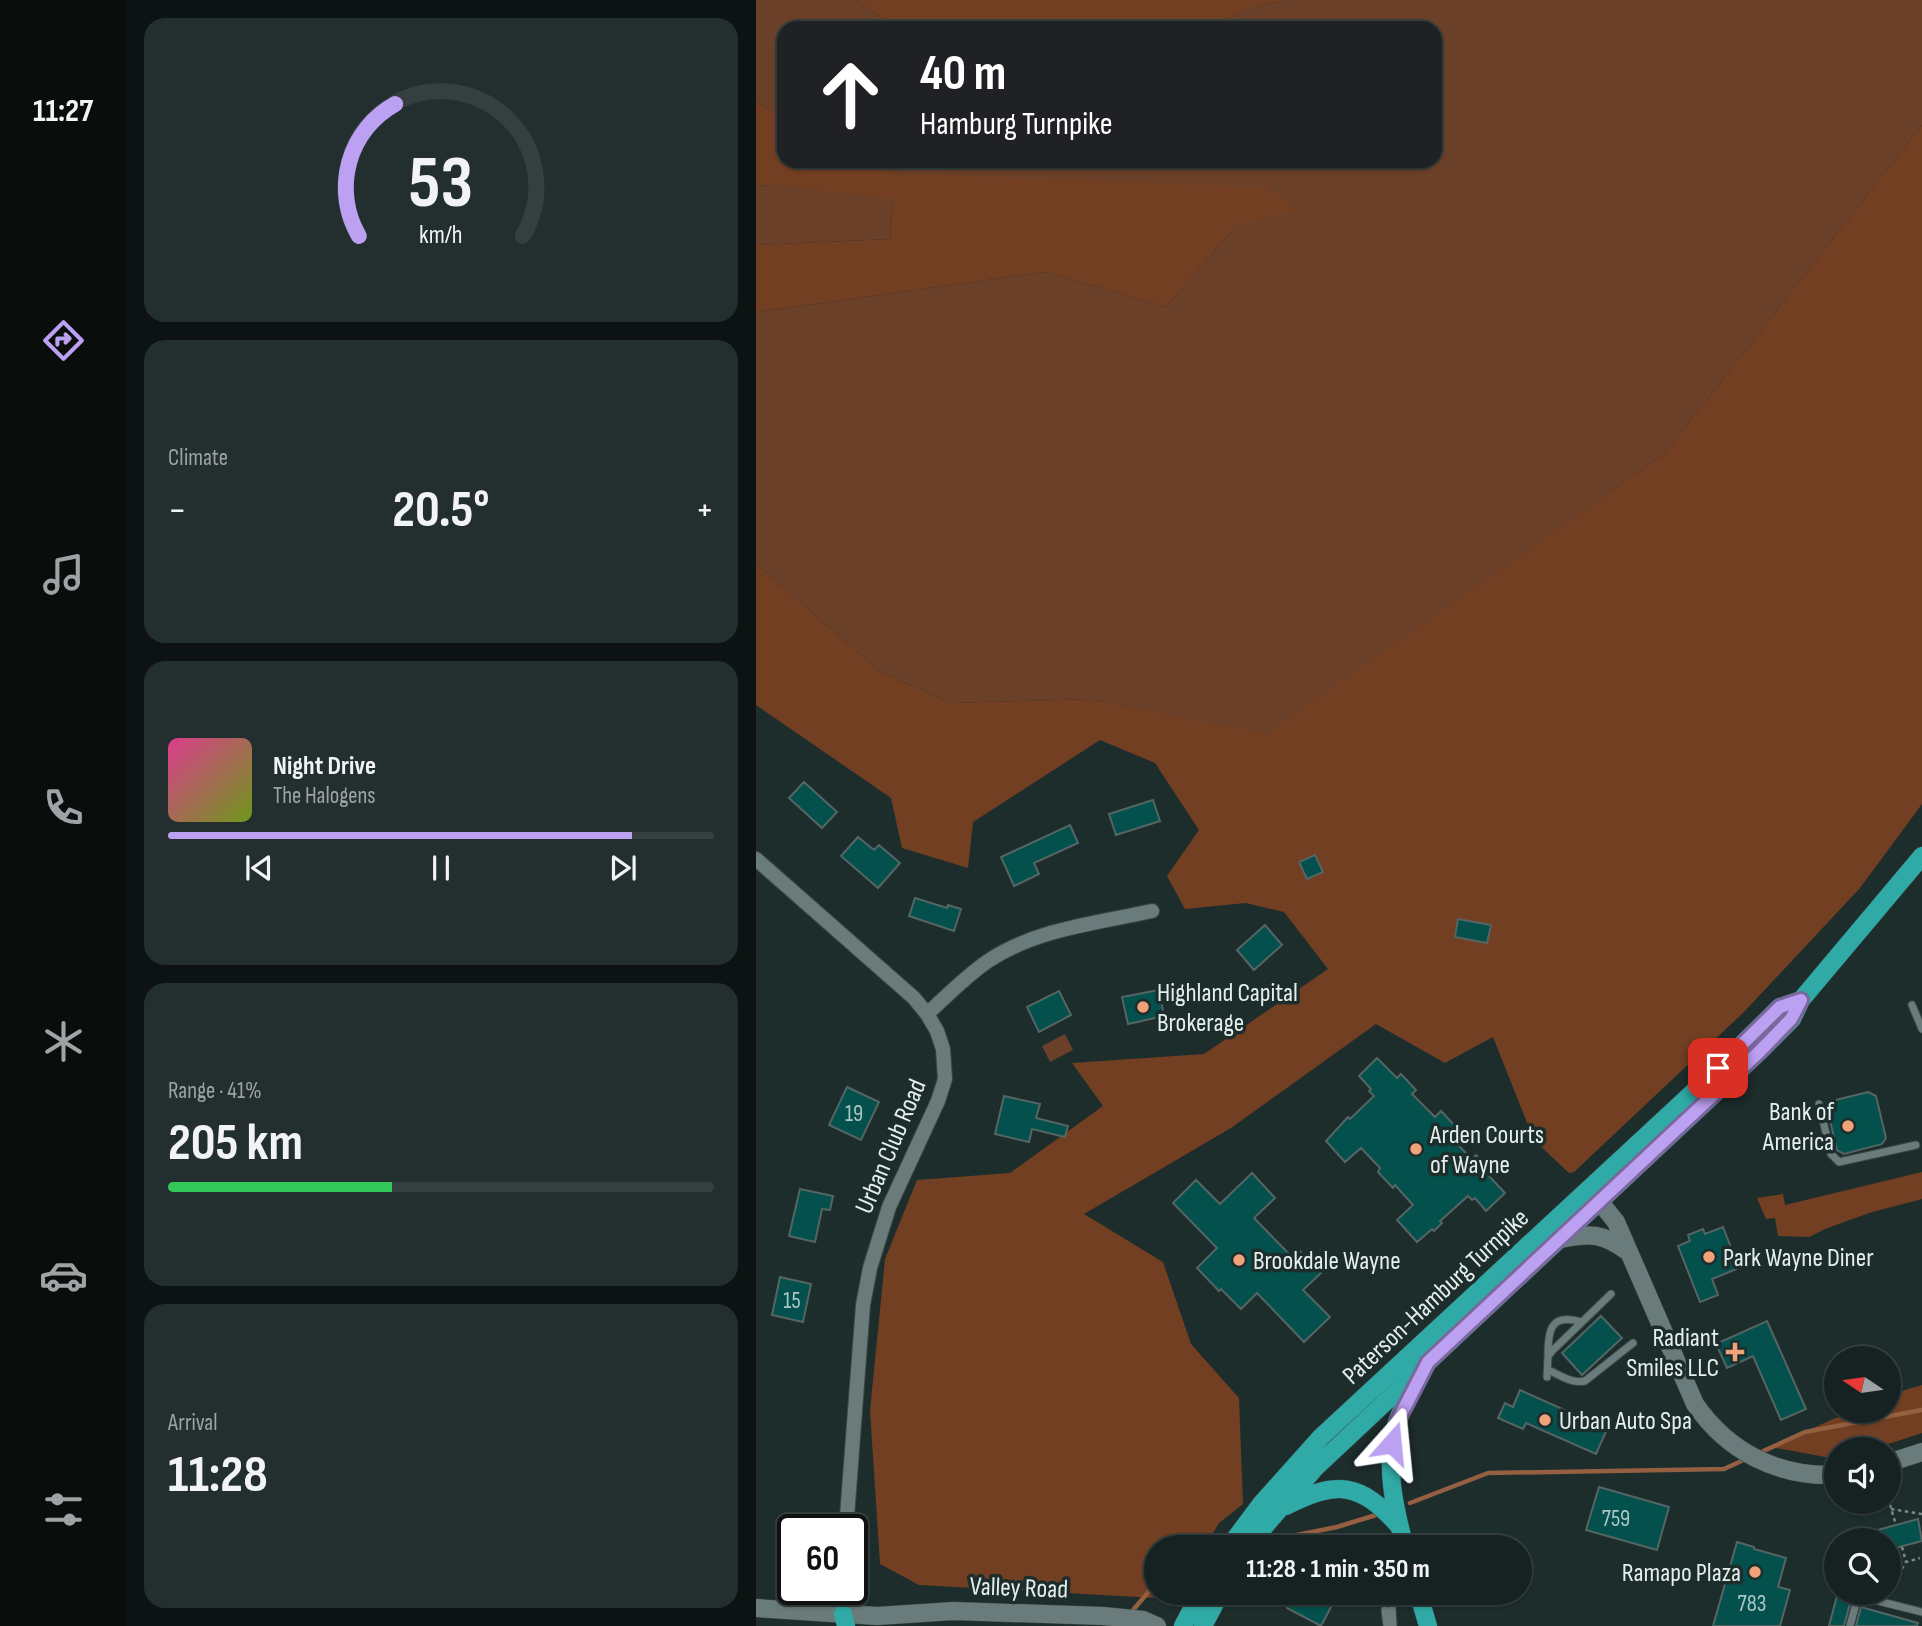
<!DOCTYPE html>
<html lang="en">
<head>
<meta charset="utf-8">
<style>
  :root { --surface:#162221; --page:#232f2e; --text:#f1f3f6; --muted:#9ea4a5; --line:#353f3f; --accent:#bca0f2 }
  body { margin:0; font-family:"Sofia Sans Condensed",sans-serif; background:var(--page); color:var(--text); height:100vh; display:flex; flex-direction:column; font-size:26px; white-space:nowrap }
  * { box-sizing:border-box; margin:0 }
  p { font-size:23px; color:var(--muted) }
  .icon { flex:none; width:38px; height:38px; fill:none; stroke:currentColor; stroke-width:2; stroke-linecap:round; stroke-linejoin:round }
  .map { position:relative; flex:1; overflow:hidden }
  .drawer { display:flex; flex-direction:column; gap:18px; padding:18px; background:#0c1312; width:630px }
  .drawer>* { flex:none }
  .guide { position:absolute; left:21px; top:21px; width:665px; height:147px; border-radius:21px; box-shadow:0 2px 5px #0004,0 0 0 2px var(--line); background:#202124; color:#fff; overflow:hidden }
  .needle { width:46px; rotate:283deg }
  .tools { position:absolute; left:1068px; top:1346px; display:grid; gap:14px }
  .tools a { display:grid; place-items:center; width:77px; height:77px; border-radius:50%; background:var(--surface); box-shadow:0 2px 5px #0004,0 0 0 2px var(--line); font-size:35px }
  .speed { position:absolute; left:21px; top:1514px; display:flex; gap:14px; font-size:35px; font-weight:700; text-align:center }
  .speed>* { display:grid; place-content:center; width:91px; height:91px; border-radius:50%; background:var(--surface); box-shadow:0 2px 5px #0004,0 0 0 2px var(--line); line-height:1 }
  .speed .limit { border:4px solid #111; border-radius:10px; background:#fff; color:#111 }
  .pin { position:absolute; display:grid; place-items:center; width:60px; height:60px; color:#fff; margin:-30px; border-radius:14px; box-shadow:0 4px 10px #0006 }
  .me { position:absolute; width:77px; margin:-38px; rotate:18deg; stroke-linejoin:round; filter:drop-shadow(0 0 5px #0008) }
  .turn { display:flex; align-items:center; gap:24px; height:147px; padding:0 28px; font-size:32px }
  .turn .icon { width:91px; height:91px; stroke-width:2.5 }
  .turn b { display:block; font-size:49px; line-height:60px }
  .big { font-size:52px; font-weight:700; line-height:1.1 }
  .drawer .tile { flex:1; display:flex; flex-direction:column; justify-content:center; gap:10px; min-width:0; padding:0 24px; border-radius:21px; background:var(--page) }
  .drawer .dial { align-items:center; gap:0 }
  .dial svg { height:182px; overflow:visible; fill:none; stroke:var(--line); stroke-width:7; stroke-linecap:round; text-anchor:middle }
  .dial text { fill:var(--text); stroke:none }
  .song { display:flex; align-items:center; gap:21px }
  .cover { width:84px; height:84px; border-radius:10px; background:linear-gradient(135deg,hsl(330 70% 55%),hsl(80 70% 35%)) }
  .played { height:7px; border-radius:4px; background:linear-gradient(90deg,var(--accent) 85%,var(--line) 85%) }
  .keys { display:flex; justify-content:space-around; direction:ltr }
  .heat { display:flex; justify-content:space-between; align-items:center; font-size:38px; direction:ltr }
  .charge { height:10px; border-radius:5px; background:linear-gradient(90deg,#34c759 41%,var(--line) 0) }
  .trip { position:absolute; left:388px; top:1535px; width:388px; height:70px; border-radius:35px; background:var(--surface); box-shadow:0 2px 5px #0004,0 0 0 2px var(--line); font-weight:700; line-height:70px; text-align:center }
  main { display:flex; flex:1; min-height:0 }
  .dock { display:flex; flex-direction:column; width:126px; justify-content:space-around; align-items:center; background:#090e0d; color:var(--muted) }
  .dock .icon { width:49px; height:49px }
  .dock .on { color:var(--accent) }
  .dock b { font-size:32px; color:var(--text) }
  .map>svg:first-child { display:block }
</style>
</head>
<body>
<main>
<nav class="dock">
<b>11:27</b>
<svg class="icon on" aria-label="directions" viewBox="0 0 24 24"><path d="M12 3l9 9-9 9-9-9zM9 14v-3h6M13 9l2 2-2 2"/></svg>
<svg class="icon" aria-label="music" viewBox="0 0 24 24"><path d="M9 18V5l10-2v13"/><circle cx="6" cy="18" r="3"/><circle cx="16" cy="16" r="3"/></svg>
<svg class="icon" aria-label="phone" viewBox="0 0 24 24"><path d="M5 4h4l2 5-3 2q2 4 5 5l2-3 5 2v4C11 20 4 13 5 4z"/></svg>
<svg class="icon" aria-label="climate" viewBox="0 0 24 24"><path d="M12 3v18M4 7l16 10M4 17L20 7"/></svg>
<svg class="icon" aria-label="car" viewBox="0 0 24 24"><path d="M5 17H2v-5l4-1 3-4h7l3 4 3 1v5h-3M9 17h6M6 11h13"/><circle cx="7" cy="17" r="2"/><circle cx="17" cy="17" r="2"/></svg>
<svg class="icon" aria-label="filters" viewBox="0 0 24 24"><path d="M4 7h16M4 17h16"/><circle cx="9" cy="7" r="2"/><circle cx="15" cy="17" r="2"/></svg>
</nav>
<section class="drawer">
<div class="tile dial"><svg viewBox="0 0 100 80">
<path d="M14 69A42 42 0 1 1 86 69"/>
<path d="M14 69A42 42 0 0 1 30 11" stroke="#bca0f2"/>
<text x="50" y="56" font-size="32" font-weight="700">53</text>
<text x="50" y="72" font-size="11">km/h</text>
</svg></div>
<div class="tile"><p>Climate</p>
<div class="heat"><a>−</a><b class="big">20.5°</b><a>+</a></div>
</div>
<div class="tile">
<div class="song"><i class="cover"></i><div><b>Night Drive</b><p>The Halogens</p></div></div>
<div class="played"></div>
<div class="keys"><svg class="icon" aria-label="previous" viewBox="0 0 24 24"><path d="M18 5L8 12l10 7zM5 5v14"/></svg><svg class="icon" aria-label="pause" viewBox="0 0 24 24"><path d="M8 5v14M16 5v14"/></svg><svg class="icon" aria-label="next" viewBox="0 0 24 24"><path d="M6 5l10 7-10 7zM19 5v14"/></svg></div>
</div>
<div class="tile"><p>Range · 41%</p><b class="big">205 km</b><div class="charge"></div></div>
<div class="tile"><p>Arrival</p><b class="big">11:28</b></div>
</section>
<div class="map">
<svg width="1166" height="1626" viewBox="0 0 1166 1626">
  <rect width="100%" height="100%" fill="#1d2d2c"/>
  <!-- green -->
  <path fill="#6a4029" d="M0,0H99L141,28H28V116L0,102Z
    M529,0H1166V125L909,453L510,735L334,699L195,703L125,672L0,564V312L290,272L410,307L481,225L139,173L116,161H679V28H453L489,10Z
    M14,185L137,198L134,239L0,245V186Z
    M309,1034L317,1050L294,1062L286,1046Z"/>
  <!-- forest -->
  <path fill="#723f22" d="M99,0H529L489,10L453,28H141Z
    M0,102L28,116V161H116L139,173L511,187L542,210L481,225L410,307L290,272L0,312V245L134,239L137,199L14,185L0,186Z
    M1166,125V804L1104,888L988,1012L818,1172L813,1173L778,1140L737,1037L689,1063L620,1024L475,1128L328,1214L407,1262L435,1344L483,1398L487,1504L463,1523L449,1547H401V1592L422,1593L418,1599L163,1585L124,1564L114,1411L129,1259L161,1180L254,1173L347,1106L316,1063L448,1054L572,969L528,912L490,903L429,909L411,876L443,830L399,763L344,740L217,822L212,868L146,848L135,798L0,705V564L125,672L195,703L334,699L510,734L909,453Z
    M1166,1172V1199L1113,1213L1069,1229L1053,1237L1022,1236L1019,1218L1010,1219L1001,1198L1027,1194L1029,1205Z
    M1166,1385V1433L1117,1449H1080V1459L1015,1447L1095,1411L1132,1410V1395Z"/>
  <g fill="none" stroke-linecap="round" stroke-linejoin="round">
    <!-- stream -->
    <path stroke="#955f41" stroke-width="4.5" d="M1003,1453L1049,1432L1166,1410
      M654,1503L732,1473L968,1469L992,1458
      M508,1536L541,1535L581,1527L620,1515
      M436,1547L447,1541L475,1537
      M377,1610L401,1582"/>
  </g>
  <!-- building -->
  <path fill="#03504d" stroke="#546564" stroke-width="2" d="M48,782L81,812L66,828L33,798Z
    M397,800L404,821L360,835L353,814Z
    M314,825L322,843L278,863L283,874L258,886L245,857Z
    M102,837L118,850L123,845L144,863L122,888L85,856Z
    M559,855L567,872L551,879L543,862Z
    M159,898L191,908L192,905L205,909L198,931L153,916Z
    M702,919L735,925L731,943L699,937Z
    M509,925L526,945L498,970L481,950Z
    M403,990L408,1016L372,1024L366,997Z
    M303,991L315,1015L283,1032L271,1007Z
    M621,1058L641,1078L645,1074L660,1090L656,1094L679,1117L685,1111L701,1128L696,1133L701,1138L698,1141L716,1159L720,1155L736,1171L732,1175L749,1193L730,1211L719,1198L716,1200L712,1196L684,1221L686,1223L678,1231L676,1229L661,1242L641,1220L657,1205L639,1185L637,1188L622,1172L624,1168L605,1148L589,1162L570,1141L592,1117L594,1119L618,1096L613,1091L615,1089L603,1076Z
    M91,1087L123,1102L105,1140L73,1125Z
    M1112,1092L1120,1096L1130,1138L1126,1144L1088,1154L1081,1150L1071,1108L1076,1101Z
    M248,1096L284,1104L280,1118L312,1126L309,1137L276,1129L273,1142L239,1134Z
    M496,1173L519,1198L498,1218L535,1256L542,1249L565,1273L547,1290L574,1317L548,1342L501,1293L485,1309L465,1289L463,1291L441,1268L461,1248L417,1203L440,1180L464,1204Z
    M44,1189L77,1196L74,1210L66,1209L59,1242L33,1236Z
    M967,1227L983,1268L956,1279L962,1295L944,1302L922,1246L934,1241L932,1235L947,1229L949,1234Z
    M24,1277L55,1284L47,1322L16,1315Z
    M845,1316L866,1338L826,1375L806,1353Z
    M1011,1321L1050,1409L1025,1420L997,1356L971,1368L960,1344Z
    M764,1390L851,1429L840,1454L770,1423L767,1429L742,1418L749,1403L757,1407Z
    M843,1487L913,1507L901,1550L830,1530Z
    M1162,1519L1166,1541L1132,1550V1540H1120L1118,1531Z
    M981,1542L998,1547V1549L1030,1558L1022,1587L1034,1590L1024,1626H957Z
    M538,1592H583L565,1626L531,1608Z
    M1082,1592H1097L1088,1626H1073Z
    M1105,1607L1162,1623L1161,1626H1100Z"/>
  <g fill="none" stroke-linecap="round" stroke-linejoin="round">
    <!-- lane casing -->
    <g stroke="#3b4948" stroke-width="9">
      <path id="lane" d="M1156,1005L1166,1029
        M1063,1104L1075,1154L1083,1162L1160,1145
        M792,1355C792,1329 795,1313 826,1322
        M792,1370C804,1375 816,1384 829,1381L877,1343
        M791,1377L792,1356L796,1351L855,1294
        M636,1608L637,1626
        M629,1610L631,1626
        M1094,1626L1102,1596L1166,1612"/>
    </g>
    <!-- street casing -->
    <g stroke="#3b4948" stroke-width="16">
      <path id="street" d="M0,859L158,998L171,1014L181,1031L187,1049L189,1079L182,1101L133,1207L114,1268L107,1305L90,1530
        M171,1014C191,996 210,976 232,961C280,929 341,923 396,911
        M87,1614L88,1589"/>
    </g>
    <!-- secondary casing -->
    <g stroke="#3b4948" stroke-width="19">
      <path id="secondary" d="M830,1193L844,1202L860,1222L939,1404C972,1452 1022,1477 1080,1475
        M805,1239C834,1233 847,1233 871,1251
        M1132,1463L1166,1452
        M0,1608L121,1616L197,1611L347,1616L387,1620L401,1626"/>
    </g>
    <!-- primary casing -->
    <g stroke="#3b4948" stroke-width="19">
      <path id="primary" d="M530,1506C581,1480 604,1482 643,1526
        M473,1547L505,1504L565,1437L946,1084L1024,1007L1045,1000L1166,856
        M495,1547L508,1527L559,1468L1004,1051L1036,1019L1045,1000
        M649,1547C638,1507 628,1463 641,1422C646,1407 656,1392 663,1378
        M662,1592L672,1626
        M87,1614L90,1626
        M427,1626L445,1592
        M447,1626L465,1592"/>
    </g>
    <!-- path -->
    <path stroke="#7a8786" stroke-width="2.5" stroke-dasharray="3.5 3.5" stroke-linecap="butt" d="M1132,1498L1140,1525
      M1135,1509L1166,1514
      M1146,1547L1150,1562
      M1135,1587L1150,1562L1164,1558"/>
    <!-- lane -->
    <use href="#lane" stroke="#697b7a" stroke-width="7"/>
    <!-- street -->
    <use href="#street" stroke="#697b7a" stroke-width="14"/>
    <!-- secondary -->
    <use href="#secondary" stroke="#697b7a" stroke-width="18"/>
    <!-- primary -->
    <use href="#primary" stroke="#2faaa6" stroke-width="18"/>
  </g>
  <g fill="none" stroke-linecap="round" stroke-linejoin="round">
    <!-- route casing -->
    <g stroke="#7a689d" stroke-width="18">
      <path id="route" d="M636,1443L642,1420L672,1362L1004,1051L1035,1019L1045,1000L1024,1007L962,1068"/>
    </g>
    <!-- route -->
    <use href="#route" stroke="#bca0f2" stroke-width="12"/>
  </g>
  <!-- markers -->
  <g fill="#f0a278" stroke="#1d2d2c" stroke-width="2.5">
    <circle cx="387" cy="1007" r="7"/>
    <circle cx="1092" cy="1126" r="7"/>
    <circle cx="660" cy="1149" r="7"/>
    <circle cx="953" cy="1257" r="7"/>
    <circle cx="483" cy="1260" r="7"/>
    <path d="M975.5 1341.5h7v7h7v7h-7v7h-7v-7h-7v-7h7z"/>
    <circle cx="789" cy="1420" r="7"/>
    <circle cx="999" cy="1572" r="7"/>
  </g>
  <g text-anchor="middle" stroke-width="7" stroke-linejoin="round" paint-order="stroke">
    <!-- number labels -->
    <g font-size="23" fill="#acc6c5">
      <text x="98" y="1121">19</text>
      <text x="36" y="1308">15</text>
      <text x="860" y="1526">759</text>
      <text x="996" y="1611">783</text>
    </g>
    <!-- poi labels -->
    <g font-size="26" fill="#e4eeed" stroke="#1d2d2c" text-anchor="start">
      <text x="401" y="1001">Highland Capital<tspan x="401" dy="30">Brokerage</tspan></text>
      <text x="1078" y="1120" text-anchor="end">Bank of<tspan x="1078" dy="30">America</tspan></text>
      <text x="674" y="1143">Arden Courts<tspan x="674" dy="30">of Wayne</tspan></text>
      <text x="967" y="1266">Park Wayne Diner</text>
      <text x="497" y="1269">Brookdale Wayne</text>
      <text x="963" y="1346" text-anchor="end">Radiant<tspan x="963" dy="30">Smiles LLC</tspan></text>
      <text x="803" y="1429">Urban Auto Spa</text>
      <text x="985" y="1581" text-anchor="end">Ramapo Plaza</text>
    </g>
    <!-- street labels -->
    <g font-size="26" fill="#e4eeed" stroke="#1d2d2c">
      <text transform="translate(134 1146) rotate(-67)" y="9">Urban Club Road</text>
      <text transform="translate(679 1296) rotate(-43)" y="9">Paterson-Hamburg Turnpike</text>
      <text transform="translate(263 1587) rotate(2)" y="9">Valley Road</text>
    </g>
  </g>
</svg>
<div class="tools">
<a><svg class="needle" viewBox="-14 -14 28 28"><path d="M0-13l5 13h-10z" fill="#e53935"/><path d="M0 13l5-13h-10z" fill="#9ea4a5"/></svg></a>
<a><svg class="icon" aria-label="sound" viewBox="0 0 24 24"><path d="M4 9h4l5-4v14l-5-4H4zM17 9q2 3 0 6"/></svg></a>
<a><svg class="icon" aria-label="search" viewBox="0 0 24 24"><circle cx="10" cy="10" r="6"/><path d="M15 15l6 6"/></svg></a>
</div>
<div class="speed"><div class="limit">60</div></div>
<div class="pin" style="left:962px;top:1068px;background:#d93025"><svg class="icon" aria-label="arrive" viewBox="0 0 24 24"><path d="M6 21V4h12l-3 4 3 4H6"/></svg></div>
<svg class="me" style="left:636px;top:1443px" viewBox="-20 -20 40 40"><path d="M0-17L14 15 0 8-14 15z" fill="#bca0f2" stroke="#fff" stroke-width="4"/></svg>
<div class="trip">11:28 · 1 min · 350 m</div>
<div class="guide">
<div class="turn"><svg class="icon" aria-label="ahead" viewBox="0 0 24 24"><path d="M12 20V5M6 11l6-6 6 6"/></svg><div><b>40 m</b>Hamburg Turnpike</div></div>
</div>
</div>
</main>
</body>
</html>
